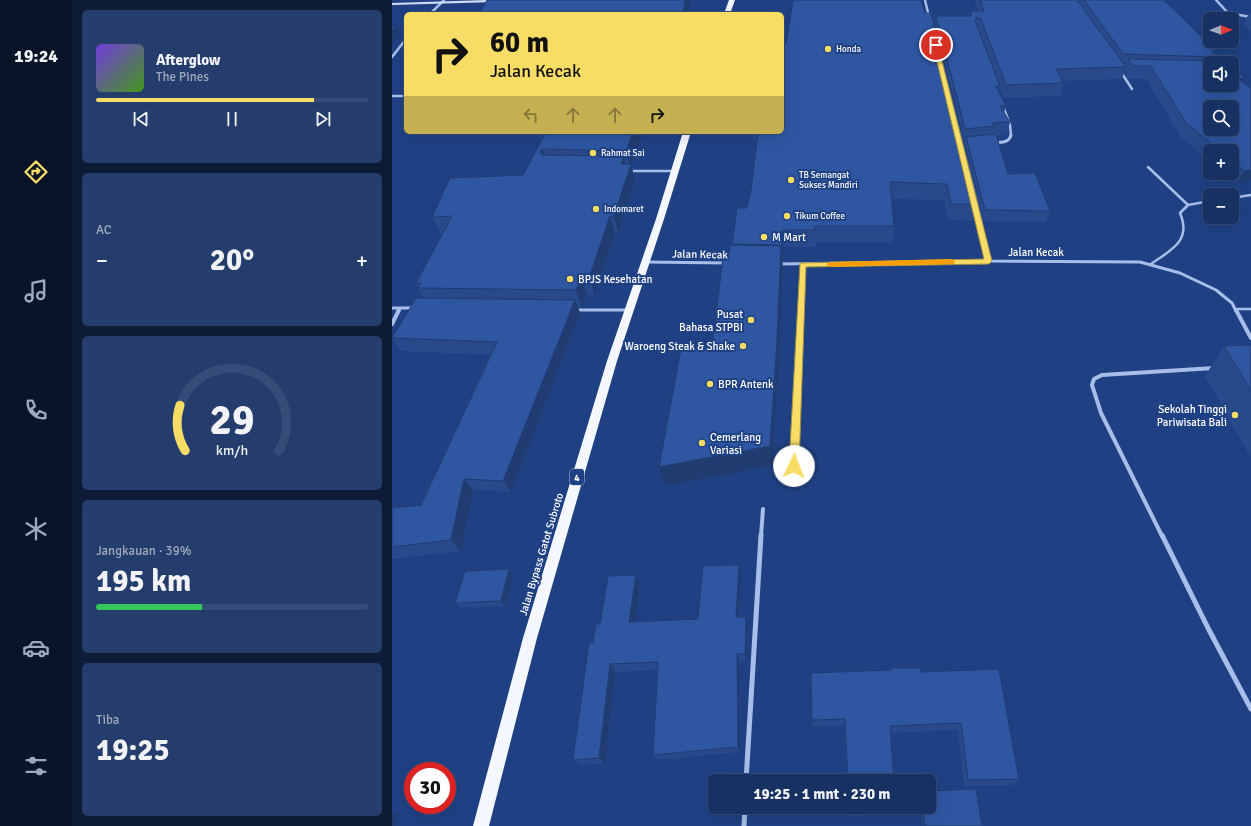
<!DOCTYPE html>
<html lang="id">
<head>
<meta charset="utf-8">
<style>
  :root { --surface:#173163; --page:#243d6c; --text:#f1f3f6; --muted:#9ea9be; --line:#364c78; --accent:#f7dc66 }
  body { margin:0; font-family:Signika,sans-serif; background:var(--page); color:var(--text); height:100vh; display:flex; flex-direction:column; font-size:15px; white-space:nowrap }
  * { box-sizing:border-box; margin:0 }
  p { font-size:13px; color:var(--muted) }
  .icon { flex:none; width:22px; height:22px; fill:none; stroke:currentColor; stroke-width:2; stroke-linecap:round; stroke-linejoin:round }
  .map { position:relative; flex:1; overflow:hidden }
  .side { display:flex; flex-direction:column; gap:10px; padding:10px; background:#0d1b36; width:320px }
  .side>* { flex:none }
  .top-card { position:absolute; left:12px; top:12px; width:380px; height:122px; border-radius:6px; box-shadow:0 4px 16px #0002,0 0 0 1px var(--line); background:#f7dc66; color:#111; overflow:hidden }
  .needle { width:26px; rotate:89deg }
  .controls { position:absolute; left:811px; top:12px; display:grid; gap:8px }
  .controls a { display:grid; place-items:center; width:36px; height:36px; border-radius:6px; background:var(--surface); box-shadow:0 4px 16px #0002,0 0 0 1px var(--line); font-size:20px }
  .speed { position:absolute; left:12px; top:762px; display:flex; gap:8px; font-size:20px; font-weight:700; text-align:center }
  .speed>* { display:grid; place-content:center; width:52px; height:52px; border-radius:50%; background:var(--surface); box-shadow:0 4px 16px #0002,0 0 0 1px var(--line); line-height:1 }
  .speed .limit { border:6px solid #d22; background:#fff; color:#111 }
  .pin { position:absolute; display:grid; place-items:center; width:34px; height:34px; color:#fff; margin:-17px; border:2px solid #fff; border-radius:50%; box-shadow:0 1px 4px #0007 }
  .me { position:absolute; width:44px; margin:-22px; rotate:3deg; stroke-linejoin:round; filter:drop-shadow(0 0 3px #0008) }
  .turn { display:flex; align-items:center; gap:14px; height:84px; padding:0 20px; font-size:18px }
  .turn .icon { width:52px; height:52px; stroke-width:2.5 }
  .turn b { display:block; font-size:28px; line-height:34px }
  .lanes { display:flex; align-items:center; height:38px; padding:0 20px; background:#0003; justify-content:center; gap:20px; direction:ltr }
  .lanes .off { opacity:.35 }
  .big { font-size:30px; font-weight:700; line-height:1.1 }
  .side .widget { flex:1; display:flex; flex-direction:column; justify-content:center; gap:6px; min-width:0; padding:0 14px; border-radius:6px; background:var(--page) }
  .side .dial { align-items:center; gap:0 }
  .dial svg { height:104px; overflow:visible; fill:none; stroke:var(--line); stroke-width:7; stroke-linecap:round; text-anchor:middle }
  .dial text { fill:var(--text); stroke:none }
  .song { display:flex; align-items:center; gap:12px }
  .cover { width:48px; height:48px; border-radius:6px; background:linear-gradient(135deg,hsl(260 70% 55%),hsl(100 70% 35%)) }
  .played { height:4px; border-radius:2px; background:linear-gradient(90deg,var(--accent) 80%,var(--line) 80%) }
  .keys { display:flex; justify-content:space-around; direction:ltr }
  .heat { display:flex; justify-content:space-between; align-items:center; font-size:22px; direction:ltr }
  .charge { height:6px; border-radius:3px; background:linear-gradient(90deg,#34c759 39%,var(--line) 0) }
  .trip { position:absolute; left:316px; top:774px; width:228px; height:40px; border-radius:6px; background:var(--surface); box-shadow:0 4px 16px #0002,0 0 0 1px var(--line); font-weight:700; line-height:40px; text-align:center }
  main { display:flex; flex:1; min-height:0 }
  .menu { display:flex; flex-direction:column; width:72px; justify-content:space-around; align-items:center; background:#091428; color:var(--muted) }
  .menu .icon { width:28px; height:28px }
  .menu .on { color:var(--accent) }
  .menu b { font-size:18px; color:var(--text) }
  .map>svg:first-child { display:block }
</style>
</head>
<body>
<main>
<nav class="menu">
<b>19:24</b>
<svg class="icon on" aria-label="directions" viewBox="0 0 24 24"><path d="M12 3l9 9-9 9-9-9zM9 14v-3h6M13 9l2 2-2 2"/></svg>
<svg class="icon" aria-label="music" viewBox="0 0 24 24"><path d="M9 18V5l10-2v13"/><circle cx="6" cy="18" r="3"/><circle cx="16" cy="16" r="3"/></svg>
<svg class="icon" aria-label="phone" viewBox="0 0 24 24"><path d="M5 4h4l2 5-3 2q2 4 5 5l2-3 5 2v4C11 20 4 13 5 4z"/></svg>
<svg class="icon" aria-label="climate" viewBox="0 0 24 24"><path d="M12 3v18M4 7l16 10M4 17L20 7"/></svg>
<svg class="icon" aria-label="car" viewBox="0 0 24 24"><path d="M5 17H2v-5l4-1 3-4h7l3 4 3 1v5h-3M9 17h6M6 11h13"/><circle cx="7" cy="17" r="2"/><circle cx="17" cy="17" r="2"/></svg>
<svg class="icon" aria-label="filters" viewBox="0 0 24 24"><path d="M4 7h16M4 17h16"/><circle cx="9" cy="7" r="2"/><circle cx="15" cy="17" r="2"/></svg>
</nav>
<section class="side">
<div class="widget">
<div class="song"><i class="cover"></i><div><b>Afterglow</b><p>The Pines</p></div></div>
<div class="played"></div>
<div class="keys"><svg class="icon" aria-label="previous" viewBox="0 0 24 24"><path d="M18 5L8 12l10 7zM5 5v14"/></svg><svg class="icon" aria-label="pause" viewBox="0 0 24 24"><path d="M8 5v14M16 5v14"/></svg><svg class="icon" aria-label="next" viewBox="0 0 24 24"><path d="M6 5l10 7-10 7zM19 5v14"/></svg></div>
</div>
<div class="widget"><p>AC</p>
<div class="heat"><a>−</a><b class="big">20°</b><a>+</a></div>
</div>
<div class="widget dial"><svg viewBox="0 0 100 80">
<path d="M14 69A42 42 0 1 1 86 69"/>
<path d="M14 69A42 42 0 0 1 10 34" stroke="#f7dc66"/>
<text x="50" y="56" font-size="32" font-weight="700">29</text>
<text x="50" y="72" font-size="11">km/h</text>
</svg></div>
<div class="widget"><p>Jangkauan · 39%</p><b class="big">195 km</b><div class="charge"></div></div>
<div class="widget"><p>Tiba</p><b class="big">19:25</b></div>
</section>
<div class="map">
<svg width="859" height="826" viewBox="0 0 859 826">
  <rect width="100%" height="100%" fill="#1f4184"/>
  <g fill="none" stroke-linecap="round" stroke-linejoin="round">
    <!-- service -->
    <path stroke="#a6bee9" stroke-width="2.5" d="M756,167L796,205
      M237,171H281
      M840,198L859,195
      M759,264C779,250 800,241 788,213L796,205L818,201
      M844,309H859"/>
    <!-- minor-far3 -->
    <path stroke="#a6bee9" stroke-width="2.5" d="M533,0L537,17
      M824,0L836,13L859,17
      M38,14L52,0
      M0,57L14,39
      M729,72L740,89
      M0,96H14
      M611,106L618,125L619,136"/>
    <!-- minor-far2 -->
    <path stroke="#a6bee9" stroke-width="3" d="M603,143C610,142 617,143 619,135
      M584,210L597,261
      M253,262L336,263
      M386,264L597,261L748,262L788,273L824,290L840,303L844,311
      M0,308H23
      M182,310H237
      M6,311L8,308
      M409,311L411,265"/>
    <!-- minor-far1 -->
    <path stroke="#a6bee9" stroke-width="4" d="M844,310L859,338
      M0,324L7,310
      M402,466L409,310
      M369,536L371,509
      M770,536L709,413L700,385L702,379L710,375L822,368"/>
    <!-- minor -->
    <path stroke="#a6bee9" stroke-width="5" d="M770,535L816,628L859,709
      M354,781L369,535
      M352,826L353,807"/>
    <!-- secondary -->
    <path fill="#d1def7" fill-rule="evenodd" d="M95,0L107,1L105,2L0,5V3Z"/>
    <!-- trunk -->
    <path fill="#f4f8fe" fill-rule="evenodd" d="M337,0H343L338,14H332Z
      M291,132H299L272,219L225,361L145,638L97,826H81L131,638L215,361L264,219Z"/>
  </g>
  <!-- wall -->
  <path fill="#284a8a" d="M582,0H772L823,50L822,53L853,78L851,82L859,181L845,184L831,173H840V151H818V162L788,136L754,79H736L732,73L730,79L671,81L672,83L669,96L611,98L608,88L607,91L614,106L612,113L618,122L615,135L604,136L616,174L658,211L654,222L590,221L587,207L584,221L556,220L552,200L500,199L502,226L500,243H424V247H391V262H390L391,268L387,363L380,466L274,486L321,342L337,255L340,244L355,208L359,190L365,140H361V132H390L394,43L533,13L543,28L544,16H579L586,11Z
    M857,13H859V32L852,24Z
    M144,132H251L239,164L243,180L226,233H223L203,295L195,294L190,307H186L188,313L119,492L81,490L69,551L0,559V508L29,505L100,355L9,351L0,338L32,299L26,288V287L24,283L51,234H49L40,217L131,175L151,138L146,137Z
    M859,345V458L813,376L832,346Z
    M347,565L349,574L347,617L356,625L355,661L347,662L348,752L266,760L261,755L266,670L223,672L213,764L188,765L181,760L201,643L208,624L248,584L243,622L306,619Z
    M117,569L121,575L113,606L68,608L63,603Z
    M499,668L529,672L627,779L621,785L572,786L566,730L498,733L502,781H455L452,726L420,727L419,673L498,670Z
    M456,807H505V810L503,814L457,816Z
    M529,807H537L590,826H531Z"/>
  <!-- shaded-wall -->
  <path fill="#203c71" d="M293,0H298L296,14H291Z
    M4,26L8,34L0,43V31Z
    M853,78L847,91V79Z
    M241,132H251L239,164L243,180L226,233L222,216L229,164L232,156L236,173L238,167L234,151Z
    M150,149L156,166L148,151Z
    M859,170V181L845,184L852,171Z
    M218,216L223,233L203,295L197,278Z
    M390,230L391,247V262L390,245Z
    M389,246L391,268L387,363L380,466L274,486L267,467Z
    M189,277L195,294L190,307L184,290Z
    M183,300L188,313L119,492L111,481Z
    M72,479L81,490L69,551L59,540Z
    M347,565L349,574L346,626L344,617Z
    M117,569L121,575L113,606L109,601Z
    M244,575L248,584L242,631L237,622Z
    M354,617L356,625L355,661L353,654Z
    M345,654L347,662L348,752L346,747Z
    M218,664L223,672L213,764L207,758Z
    M0,812L7,815L3,826H0Z"/>
  <!-- building -->
  <path fill="#2e56a1" stroke="#203c71" fill-rule="evenodd" d="M95,0H293L291,14H87Z
    M401,0H529L533,13H539L588,204H559L555,184L498,182L502,226H423V230H390V245L340,244L345,208H355L359,190L366,132H390V43H394Z
    M588,0H685L734,67L664,69L672,83L614,85L589,19L585,17L583,21L608,86H604L614,106H608L618,122L601,123L602,126L573,129L544,16H579L580,11H592Z
    M692,0H772L823,50L819,51L834,63H818V85H840V67L853,78L847,79L859,88V170L852,171L840,161V151H828L794,123L759,66H741L736,59L824,61L826,60V57L731,54ZM818,107H840V129H818Z
    M0,26H4L0,31Z
    M154,132H241L234,151L150,149L148,151L150,155L232,156L229,164H239L222,216H218L197,278L189,277L184,290L26,288L29,283H24L60,216L40,217L58,178L131,175Z
    M604,134L616,174L643,173L658,211L593,210L574,137Z
    M338,245L389,246L385,342L378,446L267,467L290,343L321,342L331,255H337Z
    M24,298L183,300L111,481L72,479L59,540L0,547V508L29,505L105,342L0,338Z
    M859,345V391L832,346Z
    M347,565L344,617H354L353,654H345L346,747L261,755L266,662L218,664L207,758L181,760L197,642L201,643L204,624H208L216,576L244,575L237,622L306,619L311,566Z
    M117,569L109,601L63,603L73,571Z
    M499,668H528L529,672L607,669L627,779L576,780L569,723L498,726L502,781H456L453,719L420,720L419,673L499,670Z
    M584,789L590,826H533L531,807H537V791Z
    M457,807H505V810L458,812Z"/>
  <!-- route -->
  <path fill="#f7dc66" stroke="#a18f42" d="M544,43L546,45L600,261L597,264L414,267L407,466L405,469H399L397,466L408,263L592,259L541,45Z"/>
  <!-- slow -->
  <path fill="#f59e0b" d="M560,259L563,262L562,264L438,267L434,264L438,262Z"/>
  <!-- markers -->
  <g fill="#f7dc66" stroke="#1f4184" stroke-width="1.5">
    <circle cx="436" cy="49" r="4"/>
    <circle cx="201" cy="153" r="4"/>
    <circle cx="399" cy="180" r="4"/>
    <circle cx="204" cy="209" r="4"/>
    <circle cx="395" cy="216" r="4"/>
    <circle cx="372" cy="237" r="4"/>
    <circle cx="178" cy="279" r="4"/>
    <circle cx="359" cy="320" r="4"/>
    <circle cx="351" cy="346" r="4"/>
    <circle cx="318" cy="384" r="4"/>
    <circle cx="843" cy="415" r="4"/>
    <circle cx="310" cy="443" r="4"/>
  </g>
  <g text-anchor="middle" stroke-width="4" stroke-linejoin="round" paint-order="stroke">
    <!-- far-poi labels -->
    <g font-size="9" fill="#fff" stroke="#1f4184" text-anchor="start">
      <text x="444" y="52">Honda</text>
      <text x="209" y="156">Rahmat Sai</text>
      <text x="407" y="178">TB Semangat<tspan x="407" dy="10">Sukses Mandiri</tspan></text>
      <text x="212" y="212">Indomaret</text>
      <text x="403" y="219">Tikum Coffee</text>
    </g>
    <!-- shield labels -->
    <rect fill="#1f4184" stroke="#bcc6da" stroke-width="1" x="178" y="469" width="14" height="16" rx="3"/>
    <g font-size="10" font-weight="bold" fill="#fff">
      <text x="185" y="481">4</text>
    </g>
    <!-- poi labels -->
    <g font-size="11" fill="#fff" stroke="#1f4184" text-anchor="start">
      <text x="380" y="241">M Mart</text>
      <text x="186" y="283">BPJS Kesehatan</text>
      <text x="351" y="318" text-anchor="end">Pusat<tspan x="351" dy="13">Bahasa STPBI</tspan></text>
      <text x="343" y="350" text-anchor="end">Waroeng Steak &amp; Shake</text>
      <text x="326" y="388">BPR Antenk</text>
      <text x="835" y="413" text-anchor="end">Sekolah Tinggi<tspan x="835" dy="13">Pariwisata Bali</tspan></text>
      <text x="318" y="441">Cemerlang<tspan x="318" dy="13">Variasi</tspan></text>
    </g>
    <!-- street labels -->
    <g font-size="11" fill="#fff" stroke="#1f4184">
      <text x="644" y="256">Jalan Kecak</text>
      <text transform="translate(308 254) rotate(1)" y="4">Jalan Kecak</text>
      <text transform="translate(149 554) rotate(-73)" y="4">Jalan Bypass Gatot Subroto</text>
    </g>
  </g>
</svg>
<div class="controls">
<a><svg class="needle" viewBox="-14 -14 28 28"><path d="M0-13l5 13h-10z" fill="#e53935"/><path d="M0 13l5-13h-10z" fill="#9ea9be"/></svg></a>
<a><svg class="icon" aria-label="sound" viewBox="0 0 24 24"><path d="M4 9h4l5-4v14l-5-4H4zM17 9q2 3 0 6"/></svg></a>
<a><svg class="icon" aria-label="search" viewBox="0 0 24 24"><circle cx="10" cy="10" r="6"/><path d="M15 15l6 6"/></svg></a>
<a>+</a>
<a>−</a>
</div>
<div class="speed"><div class="limit">30</div></div>
<div class="pin" style="left:544px;top:45px;background:#d93025"><svg class="icon" aria-label="arrive" viewBox="0 0 24 24"><path d="M6 21V4h12l-3 4 3 4H6"/></svg></div>
<svg class="me" style="left:402px;top:466px" viewBox="-20 -20 40 40"><circle r="19" fill="#fff"/><path d="M0-13L10 11 0 6-10 11z" fill="#f7dc66"/></svg>
<div class="trip">19:25 · 1 mnt · 230 m</div>
<div class="top-card">
<div class="turn"><svg class="icon" aria-label="right" viewBox="0 0 24 24"><path d="M7 20v-9h11M14 6l5 5-5 5"/></svg><div><b>60 m</b>Jalan Kecak</div></div>
<div class="lanes"><svg class="icon off" aria-label="left" viewBox="0 0 24 24"><path d="M17 20v-9H6M10 6l-5 5 5 5"/></svg><svg class="icon off" aria-label="ahead" viewBox="0 0 24 24"><path d="M12 20V5M6 11l6-6 6 6"/></svg><svg class="icon off" aria-label="ahead" viewBox="0 0 24 24"><path d="M12 20V5M6 11l6-6 6 6"/></svg><svg class="icon" aria-label="right" viewBox="0 0 24 24"><path d="M7 20v-9h11M14 6l5 5-5 5"/></svg></div>
</div>
</div>
</main>
</body>
</html>
